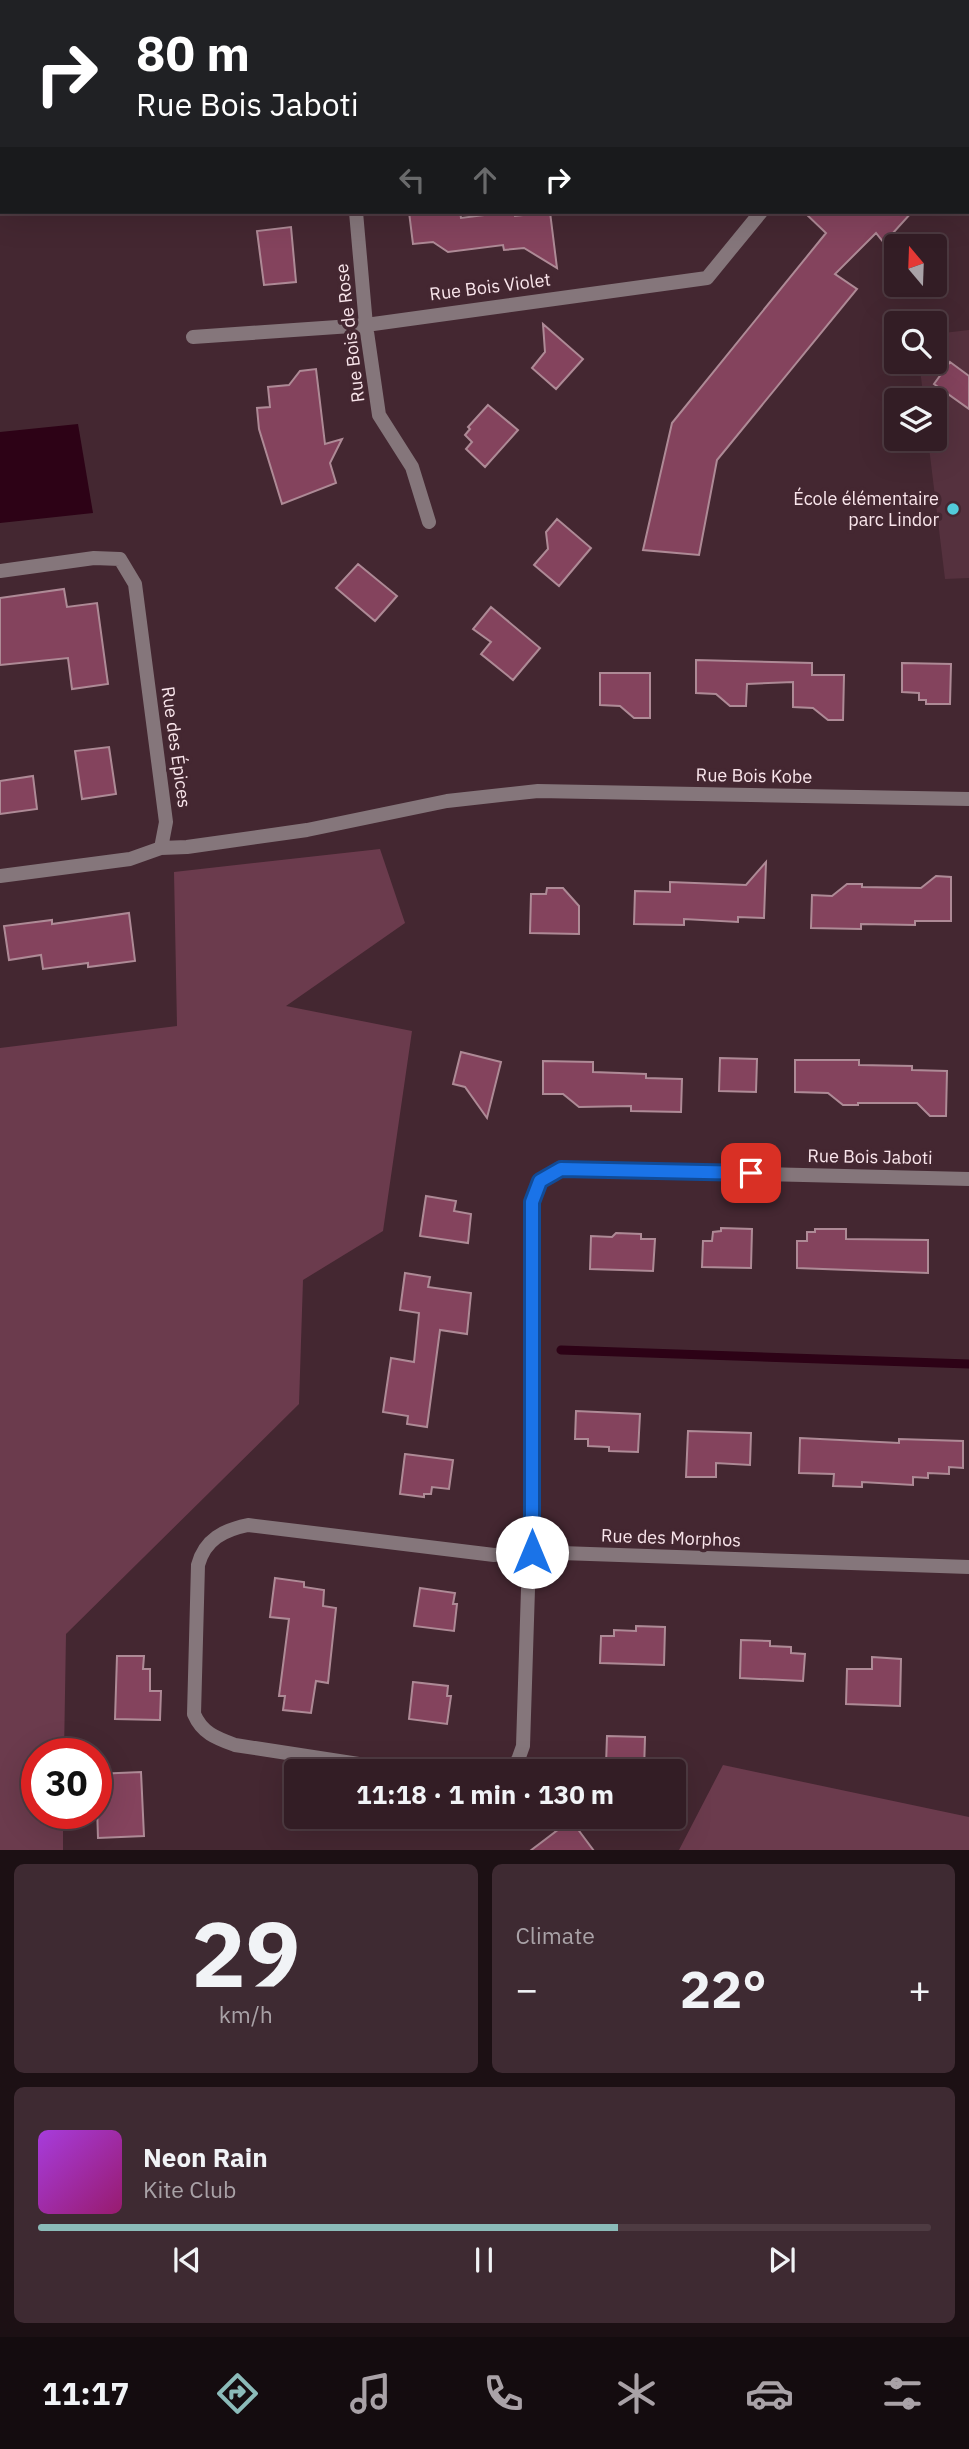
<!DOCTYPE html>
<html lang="en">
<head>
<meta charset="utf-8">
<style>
  :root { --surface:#331d25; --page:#3e2a32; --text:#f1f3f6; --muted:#a9a2a7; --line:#4e3b42; --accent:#8bbbb9 }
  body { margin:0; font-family:"IBM Plex Sans",sans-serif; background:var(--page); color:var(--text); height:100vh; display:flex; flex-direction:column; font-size:26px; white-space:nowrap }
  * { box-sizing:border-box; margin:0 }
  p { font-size:23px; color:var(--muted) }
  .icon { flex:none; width:38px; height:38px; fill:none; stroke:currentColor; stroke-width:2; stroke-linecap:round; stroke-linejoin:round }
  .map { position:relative; height:1850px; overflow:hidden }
  .panel { display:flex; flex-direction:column; gap:14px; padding:14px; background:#1c1014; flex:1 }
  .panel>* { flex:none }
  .banner { position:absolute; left:0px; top:0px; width:970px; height:214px; box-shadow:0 7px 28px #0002,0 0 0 2px var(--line); background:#202124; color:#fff; overflow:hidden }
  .needle { width:46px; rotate:341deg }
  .fabs { position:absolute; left:884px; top:234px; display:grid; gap:14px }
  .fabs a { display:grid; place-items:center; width:63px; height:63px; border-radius:7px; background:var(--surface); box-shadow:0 7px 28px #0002,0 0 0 2px var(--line); font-size:35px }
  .speed { position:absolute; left:21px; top:1738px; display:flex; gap:14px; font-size:35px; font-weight:700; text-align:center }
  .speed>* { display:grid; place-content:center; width:91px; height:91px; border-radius:50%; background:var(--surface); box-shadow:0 7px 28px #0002,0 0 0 2px var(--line); line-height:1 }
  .speed .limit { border:10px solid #d22; background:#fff; color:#111 }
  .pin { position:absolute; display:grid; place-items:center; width:60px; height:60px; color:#fff; margin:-30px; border-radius:14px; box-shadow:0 4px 10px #0006 }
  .me { position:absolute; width:77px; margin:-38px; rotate:0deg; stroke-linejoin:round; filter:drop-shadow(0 0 5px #0008) }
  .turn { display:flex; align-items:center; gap:24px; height:147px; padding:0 21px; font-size:32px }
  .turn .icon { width:91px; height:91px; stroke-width:2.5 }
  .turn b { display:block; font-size:49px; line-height:60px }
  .lanes { display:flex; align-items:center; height:66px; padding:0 21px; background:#0003; justify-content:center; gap:35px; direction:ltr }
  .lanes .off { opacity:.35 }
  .big { font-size:52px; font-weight:800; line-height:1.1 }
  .panel .card { flex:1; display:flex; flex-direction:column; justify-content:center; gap:10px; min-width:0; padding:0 24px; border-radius:10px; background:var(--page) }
  .panel .dial { align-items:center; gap:0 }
  .dial b { font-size:91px; line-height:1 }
  .song { display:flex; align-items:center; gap:21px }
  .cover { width:84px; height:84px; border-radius:10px; background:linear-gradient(135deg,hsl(280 70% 55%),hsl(320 70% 35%)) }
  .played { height:7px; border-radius:4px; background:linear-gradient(90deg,var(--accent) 65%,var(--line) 65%) }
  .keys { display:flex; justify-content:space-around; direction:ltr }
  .heat { display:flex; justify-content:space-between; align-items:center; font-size:38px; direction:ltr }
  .panel .tiles { flex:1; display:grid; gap:14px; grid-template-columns:1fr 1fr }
  .card:last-child { grid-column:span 2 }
  .trip { position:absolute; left:284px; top:1759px; width:402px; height:70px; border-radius:7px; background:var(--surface); box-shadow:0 7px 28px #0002,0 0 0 2px var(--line); font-weight:800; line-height:70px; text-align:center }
  .dock { display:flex; height:112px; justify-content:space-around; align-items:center; background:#140c0f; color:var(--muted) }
  .dock .icon { width:49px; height:49px }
  .dock .selected { color:var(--accent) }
  .dock b { font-size:32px; color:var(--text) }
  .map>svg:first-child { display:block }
</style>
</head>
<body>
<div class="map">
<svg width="969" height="1851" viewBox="0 0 969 1851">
  <rect width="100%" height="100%" fill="#442731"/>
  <!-- built -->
  <path fill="#55313e" d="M969,330V578L945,579L928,439H934V401H924L919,362H934L935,334Z"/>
  <!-- green -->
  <path fill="#6b3b4d" d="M380,849L405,923L286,1006L412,1031L383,1231L303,1280L299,1404L66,1634L64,1753L37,1754V1813H63V1850H0V1048L177,1026L174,872Z
    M723,1765L969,1817V1850H679Z"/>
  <!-- water -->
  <path fill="#2d0216" d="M78,424L93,513L0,523V432Z"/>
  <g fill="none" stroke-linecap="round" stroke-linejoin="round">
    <!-- stream -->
    <path stroke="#2d0216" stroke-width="9" d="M561,1350L969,1364"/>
  </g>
  <!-- building -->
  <path fill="#84435d" stroke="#ae8a96" stroke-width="2" d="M409,212H460L461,218L509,212H514L515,216L550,212L557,268L524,248L504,250L503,245L448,252L433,242L413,244Z
    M804,212H912L884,243L876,233L835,274L857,289L717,460L699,555L643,550L672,423L826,233Z
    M291,227L296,282L264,285L257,231Z
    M543,324L583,359L556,389L532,368L545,352Z
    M950,362L969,376V409L934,384Z
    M316,369L325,444L342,439L330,463L336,483L282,504L259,429L257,408L270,407L268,387L289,385L300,371Z
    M488,405L518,430L485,467L466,449L472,442L465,435L470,429L468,427Z
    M557,519L591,548L559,586L534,565L548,549L546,532Z
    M358,564L397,596L375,621L336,588Z
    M64,589L67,607L97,603L108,684L72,689L68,658L0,665V598Z
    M491,607L540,648L513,680L481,654L491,642L473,629Z
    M696,660L812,663V675H844L843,720H828L813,708L793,707V682L747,684L746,706H730L716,694L696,693Z
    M902,663L951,664L950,704H926V700H919V693L902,692Z
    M600,673H650V718H634L620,706L600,705Z
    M109,747L116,794L82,799L75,751Z
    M33,776L37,809L0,814V781Z
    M766,862L764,918L738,917V922L684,919V925L634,924L635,891L670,892V882L746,885Z
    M936,876L951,877V921H915V925L861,924V929L811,928L812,895L832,896L847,884H862V887L921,888Z
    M547,888H563L579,906V934L530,933L531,894H546Z
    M129,913L135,961L88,967V963L43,969L41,955L9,960L4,926L52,920V924Z
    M461,1052L501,1062L487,1118L465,1087L453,1084Z
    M720,1058L757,1059L756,1092L719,1091Z
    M795,1060H859V1065L912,1066V1070L947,1071L946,1116H930L917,1103H858V1105H843L828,1093L795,1092Z
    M543,1061L593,1062V1072L646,1074V1078L682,1079L681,1112L631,1111V1106L579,1107L563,1094H543Z
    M426,1196L456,1201L454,1211L471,1214L468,1243L420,1236Z
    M721,1228L752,1229L751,1268L702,1267L703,1241H712L713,1232L721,1231Z
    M815,1229H846V1239L928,1240V1273L797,1268V1241H807V1232H815Z
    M616,1233L641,1234V1239H655L653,1271L590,1269L591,1236L612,1237Z
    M405,1273L430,1277L428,1287L471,1293L467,1334L440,1330L427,1427L407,1424L408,1416L383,1412L391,1358L414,1362L419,1313L400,1310Z
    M576,1411L640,1414L638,1452L609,1451V1447L588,1446V1439H575Z
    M688,1431L751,1433L750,1465L716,1463V1477H686Z
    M800,1438L899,1443V1439L963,1441V1468L949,1467V1474L928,1473V1478L913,1477V1485L862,1482V1487L833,1486L834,1474L799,1473Z
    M405,1454L453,1460L449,1489L432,1487L431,1494H424V1497L400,1494Z
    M275,1578L304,1582V1587L324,1590L323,1606L336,1608L328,1683L316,1681L311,1713L283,1710L285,1696H279L289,1619L270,1617Z
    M420,1588L455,1593L453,1604H457L454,1631L414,1626Z
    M636,1626L665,1627L664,1665L600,1663L601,1636H614V1630L636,1631Z
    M741,1640L770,1641V1646L791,1647V1653L805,1654L803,1681L740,1678Z
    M117,1656H144L143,1669H150V1691H161L160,1720L115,1719Z
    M872,1657L901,1659L900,1706L846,1704L847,1669H872Z
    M413,1682L448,1686L447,1696H451L447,1724L409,1719Z
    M607,1736L645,1737L644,1771H614V1765H606Z
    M141,1772L144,1836L98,1838L96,1774Z
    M571,1820L594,1851H530Z"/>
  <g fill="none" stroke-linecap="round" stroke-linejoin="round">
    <!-- minor -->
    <path stroke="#85767b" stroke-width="14" d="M337,0V2
      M855,0L857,2
      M936,2L937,0
      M356,212L366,325L379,415L412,467L429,522
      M193,337L366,325L707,278L761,212
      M0,571L94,558L120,559L135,584L166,822L161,848L130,859L0,876
      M161,848L187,847L307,830L447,801L538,791L969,799
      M404,1771L235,1745C216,1738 202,1733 194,1714L198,1565C205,1539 224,1530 248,1525L494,1555L532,1552L969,1567
      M508,1771L518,1760L523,1746L528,1589L532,1552V1202L540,1181L561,1169L969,1179"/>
  </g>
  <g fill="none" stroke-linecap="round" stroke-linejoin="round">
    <!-- route casing -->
    <g stroke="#114b97" stroke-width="18">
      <path id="route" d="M532,1552V1202L540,1181L561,1169L751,1173"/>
    </g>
    <!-- route -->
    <use href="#route" stroke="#1a73e8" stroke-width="12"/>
  </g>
  <!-- markers -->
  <circle fill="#52cbda" stroke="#442731" stroke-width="2.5" cx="953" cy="509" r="7"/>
  <g text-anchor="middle" stroke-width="7" stroke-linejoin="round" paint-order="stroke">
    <!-- street labels -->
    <g font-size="18" fill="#f9e5eb" stroke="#442731">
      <text transform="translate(490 287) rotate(-7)" y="6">Rue Bois Violet</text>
      <text transform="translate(350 333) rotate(-97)" y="6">Rue Bois de Rose</text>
      <text transform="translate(176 747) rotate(82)" y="6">Rue des Épices</text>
      <text transform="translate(754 776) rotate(1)" y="6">Rue Bois Kobe</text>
      <text transform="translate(870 1157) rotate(1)" y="6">Rue Bois Jaboti</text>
      <text transform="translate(671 1538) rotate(2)" y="6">Rue des Morphos</text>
    </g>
    <!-- poi labels -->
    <g font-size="18" fill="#f9e5eb" stroke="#442731" text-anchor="end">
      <text x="939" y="505">École élémentaire<tspan x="939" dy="21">parc Lindor</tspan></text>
    </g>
  </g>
</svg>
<div class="fabs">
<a><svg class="needle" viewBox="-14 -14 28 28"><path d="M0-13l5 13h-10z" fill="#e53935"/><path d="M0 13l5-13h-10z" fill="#a9a2a7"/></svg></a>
<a><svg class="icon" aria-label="search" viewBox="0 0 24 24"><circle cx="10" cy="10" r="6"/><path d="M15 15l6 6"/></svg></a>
<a><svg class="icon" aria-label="layers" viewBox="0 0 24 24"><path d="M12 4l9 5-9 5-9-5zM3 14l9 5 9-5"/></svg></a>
</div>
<div class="speed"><div class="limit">30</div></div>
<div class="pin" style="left:751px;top:1173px;background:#d93025"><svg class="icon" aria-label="arrive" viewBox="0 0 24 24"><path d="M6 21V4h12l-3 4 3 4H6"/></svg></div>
<svg class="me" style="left:532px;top:1552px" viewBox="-20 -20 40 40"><circle r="19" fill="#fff"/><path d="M0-13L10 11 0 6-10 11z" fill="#1a73e8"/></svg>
<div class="trip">11:18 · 1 min · 130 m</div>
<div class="banner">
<div class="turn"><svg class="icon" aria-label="right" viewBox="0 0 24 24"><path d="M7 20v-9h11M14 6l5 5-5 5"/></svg><div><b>80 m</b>Rue Bois Jaboti</div></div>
<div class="lanes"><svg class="icon off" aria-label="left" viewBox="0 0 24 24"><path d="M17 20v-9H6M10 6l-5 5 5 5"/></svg><svg class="icon off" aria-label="ahead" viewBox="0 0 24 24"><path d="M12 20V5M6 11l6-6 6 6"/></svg><svg class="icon" aria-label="right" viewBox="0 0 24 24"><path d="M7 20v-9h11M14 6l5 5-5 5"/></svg></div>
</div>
</div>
<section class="panel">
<div class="tiles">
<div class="card dial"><b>29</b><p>km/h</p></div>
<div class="card"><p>Climate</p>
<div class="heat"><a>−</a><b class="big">22°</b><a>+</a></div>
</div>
<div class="card">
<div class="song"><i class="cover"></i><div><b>Neon Rain</b><p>Kite Club</p></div></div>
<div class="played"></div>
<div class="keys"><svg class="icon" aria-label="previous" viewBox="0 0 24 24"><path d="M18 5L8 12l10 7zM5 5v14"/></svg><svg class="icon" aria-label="pause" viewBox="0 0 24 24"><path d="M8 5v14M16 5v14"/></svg><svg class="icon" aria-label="next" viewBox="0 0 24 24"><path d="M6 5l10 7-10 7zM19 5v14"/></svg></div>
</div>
</div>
</section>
<nav class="dock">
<b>11:17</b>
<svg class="icon selected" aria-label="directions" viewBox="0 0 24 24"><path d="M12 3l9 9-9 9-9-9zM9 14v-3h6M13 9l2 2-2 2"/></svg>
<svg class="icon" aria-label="music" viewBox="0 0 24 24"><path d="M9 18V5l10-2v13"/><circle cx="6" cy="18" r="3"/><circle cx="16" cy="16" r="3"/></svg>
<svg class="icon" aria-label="phone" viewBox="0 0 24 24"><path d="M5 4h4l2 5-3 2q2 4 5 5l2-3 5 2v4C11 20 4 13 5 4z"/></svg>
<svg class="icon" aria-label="climate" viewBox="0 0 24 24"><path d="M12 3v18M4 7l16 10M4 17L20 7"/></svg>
<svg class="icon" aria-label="car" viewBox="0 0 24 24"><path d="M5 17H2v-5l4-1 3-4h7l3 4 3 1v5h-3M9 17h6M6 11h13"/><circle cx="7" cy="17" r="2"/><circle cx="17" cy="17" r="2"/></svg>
<svg class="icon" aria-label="filters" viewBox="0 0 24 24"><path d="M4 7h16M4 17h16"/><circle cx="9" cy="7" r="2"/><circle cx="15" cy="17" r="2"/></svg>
</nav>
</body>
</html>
